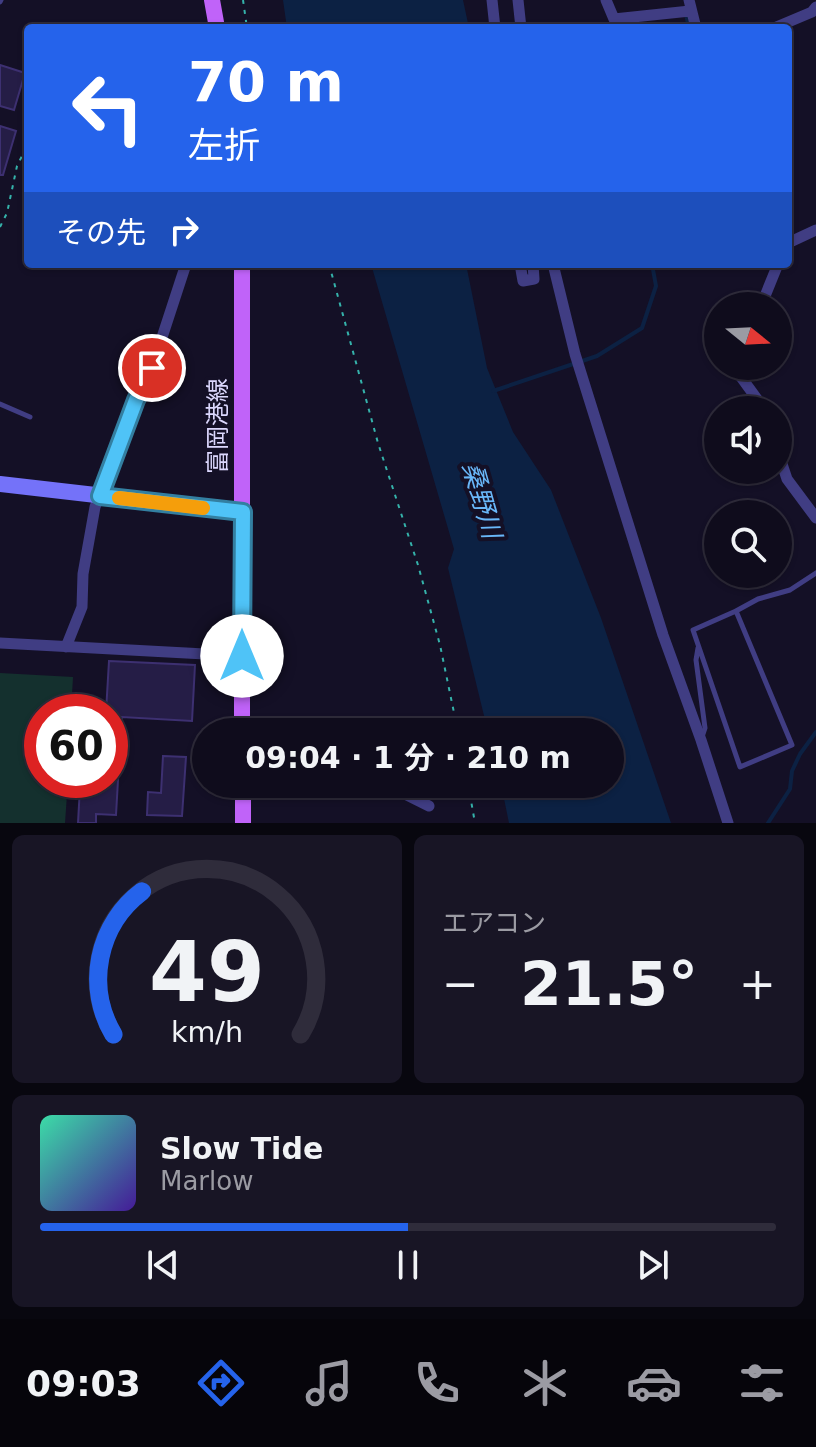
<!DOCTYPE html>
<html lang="ja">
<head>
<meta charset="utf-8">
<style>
  :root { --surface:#0f0c1c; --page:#181525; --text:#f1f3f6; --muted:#9b9ba3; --line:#2f2c3b; --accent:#2563eb }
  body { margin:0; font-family:"DejaVu Sans","Noto Sans JP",sans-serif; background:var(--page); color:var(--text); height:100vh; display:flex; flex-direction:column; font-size:30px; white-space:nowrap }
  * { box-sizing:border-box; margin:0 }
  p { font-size:26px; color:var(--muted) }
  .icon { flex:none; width:44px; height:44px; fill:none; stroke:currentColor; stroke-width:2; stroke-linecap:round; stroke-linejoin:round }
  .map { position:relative; height:823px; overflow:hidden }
  .drawer { display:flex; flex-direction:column; gap:12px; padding:12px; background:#08070f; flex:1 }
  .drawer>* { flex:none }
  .top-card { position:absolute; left:24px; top:24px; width:768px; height:244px; border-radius:8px; box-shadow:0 2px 6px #0004,0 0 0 2px var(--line); background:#2563eb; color:#fff; overflow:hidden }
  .needle { width:52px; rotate:108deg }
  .fabs { position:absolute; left:704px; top:292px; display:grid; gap:16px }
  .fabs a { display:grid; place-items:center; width:88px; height:88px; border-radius:50%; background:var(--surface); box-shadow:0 2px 6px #0004,0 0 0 2px var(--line); font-size:40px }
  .speed { position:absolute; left:24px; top:694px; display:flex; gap:16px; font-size:40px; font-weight:700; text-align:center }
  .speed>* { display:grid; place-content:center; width:104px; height:104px; border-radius:50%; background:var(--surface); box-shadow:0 2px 6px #0004,0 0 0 2px var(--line); line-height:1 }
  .speed .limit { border:12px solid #d22; background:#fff; color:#111 }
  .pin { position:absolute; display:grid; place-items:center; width:68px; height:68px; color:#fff; margin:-34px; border:4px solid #fff; border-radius:50%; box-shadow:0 2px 8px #0007 }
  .me { position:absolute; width:88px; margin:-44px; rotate:0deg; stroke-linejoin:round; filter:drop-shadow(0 0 6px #0008) }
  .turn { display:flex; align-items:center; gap:28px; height:168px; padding:0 32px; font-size:36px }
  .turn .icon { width:104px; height:104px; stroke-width:2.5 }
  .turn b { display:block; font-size:56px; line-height:68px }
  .then { display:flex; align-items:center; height:76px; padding:0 32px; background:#0003; gap:16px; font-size:30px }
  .big { font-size:60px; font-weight:700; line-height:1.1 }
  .drawer .widget { flex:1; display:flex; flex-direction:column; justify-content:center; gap:12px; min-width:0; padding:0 28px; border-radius:12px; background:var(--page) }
  .drawer .dial { align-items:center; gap:0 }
  .dial svg { height:208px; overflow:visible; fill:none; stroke:var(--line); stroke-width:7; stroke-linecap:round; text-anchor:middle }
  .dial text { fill:var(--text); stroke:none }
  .song { display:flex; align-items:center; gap:24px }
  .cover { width:96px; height:96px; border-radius:12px; background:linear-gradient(135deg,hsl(160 70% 55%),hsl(260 70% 35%)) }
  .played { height:8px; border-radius:4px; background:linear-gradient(90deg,var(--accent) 50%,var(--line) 50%) }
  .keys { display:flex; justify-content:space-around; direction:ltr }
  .heat { display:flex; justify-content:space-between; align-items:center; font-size:44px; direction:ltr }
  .drawer .tiles { flex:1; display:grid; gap:12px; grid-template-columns:1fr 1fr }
  .widget:last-child { grid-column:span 2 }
  .trip { position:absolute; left:192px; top:718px; width:432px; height:80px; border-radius:40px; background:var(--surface); box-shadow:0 2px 6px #0004,0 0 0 2px var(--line); font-weight:700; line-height:80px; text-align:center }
  .tabs { display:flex; height:128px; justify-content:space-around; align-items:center; background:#06050b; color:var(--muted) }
  .tabs .icon { width:56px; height:56px }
  .tabs .on { color:var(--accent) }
  .tabs b { font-size:36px; color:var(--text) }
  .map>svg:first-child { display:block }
</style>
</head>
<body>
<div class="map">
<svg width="816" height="823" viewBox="0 0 816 823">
  <rect width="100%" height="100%" fill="#141026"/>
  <!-- green -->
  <path fill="#14302e" d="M0,673L73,677L71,712H42V780H68L65,823H0Z"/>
  <!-- water -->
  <path fill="#0c2143" d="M283,0H463L469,28H287Z
    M371,264H466L487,368L513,432L551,490L601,618L671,823H509L501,784H610V732H488L448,568L454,549Z"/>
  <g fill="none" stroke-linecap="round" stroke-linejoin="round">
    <!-- stream -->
    <path stroke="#0c2143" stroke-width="4" d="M686,14L689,28
      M493,391L597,356L642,328L656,286L652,264
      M768,823L790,789L792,771L800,754L816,732"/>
  </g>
  <!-- building -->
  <path fill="#251d46" stroke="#3d3071" stroke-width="2" d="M0,65L25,73L14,110L0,106Z
    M0,126L16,131L3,175H0Z
    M109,661L195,665L192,721L122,717L118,778L110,777V712H106Z
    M163,756L186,757L182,816L147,815L148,792L161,793Z
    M94,780H118L116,815L96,814V823H78L80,787L94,788Z"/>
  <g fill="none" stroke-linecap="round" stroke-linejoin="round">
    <!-- path -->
    <path stroke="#35b3ab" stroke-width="2" stroke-dasharray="4 6" stroke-linecap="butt" d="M243,0L247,28
      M0,227L7,213L17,166L28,144
      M329,264L378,443L418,565L440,645L458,732
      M468,784L475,823"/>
    <!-- lane -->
    <path stroke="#403d83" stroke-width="5" d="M0,2L1,0
      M0,404L30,417
      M736,611L693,630L740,767L792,745L736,611L758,599L790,590L816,573
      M698,648L696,660L705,728L702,737"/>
    <!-- street -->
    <path stroke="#403d83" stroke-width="11" d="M492,0L495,28
      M518,0L521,28
      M606,0L614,19L690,11
      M689,0L696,28
      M774,28L812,12L816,7
      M788,243L816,230
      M520,264L523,281L534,279L533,264
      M553,264L575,354L663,635L701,740L728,823
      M761,306L778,264
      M733,366L765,410
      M778,452L787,479L816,518
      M0,643L242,656
      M66,647L82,607L83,574L95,507L136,400L152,368L186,264
      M385,784L429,806"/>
    <!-- secondary -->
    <path stroke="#7472f9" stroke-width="16" d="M0,484L243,512"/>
    <!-- primary -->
    <path stroke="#c063f9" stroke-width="16" d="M212,0L217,28
      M242,264V732
      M243,784V823"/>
  </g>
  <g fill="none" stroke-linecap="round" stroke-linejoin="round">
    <!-- route casing -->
    <g stroke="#337fa1" stroke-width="20">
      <path id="route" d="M152,368L136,400L100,496L243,512L242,656"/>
    </g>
    <!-- route -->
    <use href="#route" stroke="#4fc3f7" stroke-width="14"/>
    <!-- slow -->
    <path stroke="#f59e0b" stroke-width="14" d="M119,498L203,508"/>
  </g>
  <g text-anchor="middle" stroke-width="8" stroke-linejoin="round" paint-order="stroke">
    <!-- street labels -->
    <g font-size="24" fill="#dbd7fd" stroke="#141026">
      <text transform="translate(218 426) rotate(-90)" y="8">富岡港線</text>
    </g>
    <!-- water labels -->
    <g font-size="26" font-style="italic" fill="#69b7f9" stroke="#141026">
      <text transform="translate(482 500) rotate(74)" y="9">桑野川</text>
    </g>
  </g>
</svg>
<div class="fabs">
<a><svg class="needle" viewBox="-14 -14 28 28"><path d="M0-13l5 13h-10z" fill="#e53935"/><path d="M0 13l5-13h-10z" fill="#9b9ba3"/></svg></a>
<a><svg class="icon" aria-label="sound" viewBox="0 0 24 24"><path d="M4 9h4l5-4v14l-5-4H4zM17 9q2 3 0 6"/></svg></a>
<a><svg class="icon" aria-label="search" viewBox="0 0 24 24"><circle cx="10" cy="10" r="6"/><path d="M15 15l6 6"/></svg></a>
</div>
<div class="speed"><div class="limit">60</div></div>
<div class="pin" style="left:152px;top:368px;background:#d93025"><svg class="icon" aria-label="arrive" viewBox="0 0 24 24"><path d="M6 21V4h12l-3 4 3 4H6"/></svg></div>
<svg class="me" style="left:242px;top:656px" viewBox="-20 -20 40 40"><circle r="19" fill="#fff"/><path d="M0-13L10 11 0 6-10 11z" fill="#4fc3f7"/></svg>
<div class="trip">09:04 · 1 分 · 210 m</div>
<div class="top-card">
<div class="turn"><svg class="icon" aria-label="left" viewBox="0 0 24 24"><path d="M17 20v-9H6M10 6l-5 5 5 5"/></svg><div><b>70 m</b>左折</div></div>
<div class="then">その先<svg class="icon" aria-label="right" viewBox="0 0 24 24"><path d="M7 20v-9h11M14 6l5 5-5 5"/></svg></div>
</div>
</div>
<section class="drawer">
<div class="tiles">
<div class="widget dial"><svg viewBox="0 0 100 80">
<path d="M14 69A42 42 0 1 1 86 69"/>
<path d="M14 69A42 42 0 0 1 25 14" stroke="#2563eb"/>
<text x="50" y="56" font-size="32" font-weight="700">49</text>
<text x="50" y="72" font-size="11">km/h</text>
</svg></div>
<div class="widget"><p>エアコン</p>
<div class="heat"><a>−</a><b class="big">21.5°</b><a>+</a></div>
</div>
<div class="widget">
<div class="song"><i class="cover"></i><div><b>Slow Tide</b><p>Marlow</p></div></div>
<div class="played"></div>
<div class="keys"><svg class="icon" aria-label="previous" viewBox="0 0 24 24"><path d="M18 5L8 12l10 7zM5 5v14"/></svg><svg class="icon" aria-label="pause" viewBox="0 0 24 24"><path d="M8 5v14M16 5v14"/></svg><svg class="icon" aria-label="next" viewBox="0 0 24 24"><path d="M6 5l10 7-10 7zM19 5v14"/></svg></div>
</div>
</div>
</section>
<nav class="tabs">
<b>09:03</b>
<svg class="icon on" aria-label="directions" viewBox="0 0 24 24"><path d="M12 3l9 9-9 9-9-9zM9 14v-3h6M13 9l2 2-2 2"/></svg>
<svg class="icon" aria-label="music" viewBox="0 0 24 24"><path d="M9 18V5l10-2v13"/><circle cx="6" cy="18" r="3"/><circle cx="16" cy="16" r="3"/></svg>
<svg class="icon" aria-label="phone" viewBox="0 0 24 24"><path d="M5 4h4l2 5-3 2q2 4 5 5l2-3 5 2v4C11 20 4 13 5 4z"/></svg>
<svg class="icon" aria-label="climate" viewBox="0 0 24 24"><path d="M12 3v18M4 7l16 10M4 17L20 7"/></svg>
<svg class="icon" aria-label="car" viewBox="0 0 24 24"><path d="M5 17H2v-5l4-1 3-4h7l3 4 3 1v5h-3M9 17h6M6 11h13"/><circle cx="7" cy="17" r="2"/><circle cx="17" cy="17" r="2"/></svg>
<svg class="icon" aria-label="filters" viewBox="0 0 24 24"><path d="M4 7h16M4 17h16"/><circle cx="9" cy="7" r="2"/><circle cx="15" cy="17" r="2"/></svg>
</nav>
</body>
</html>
